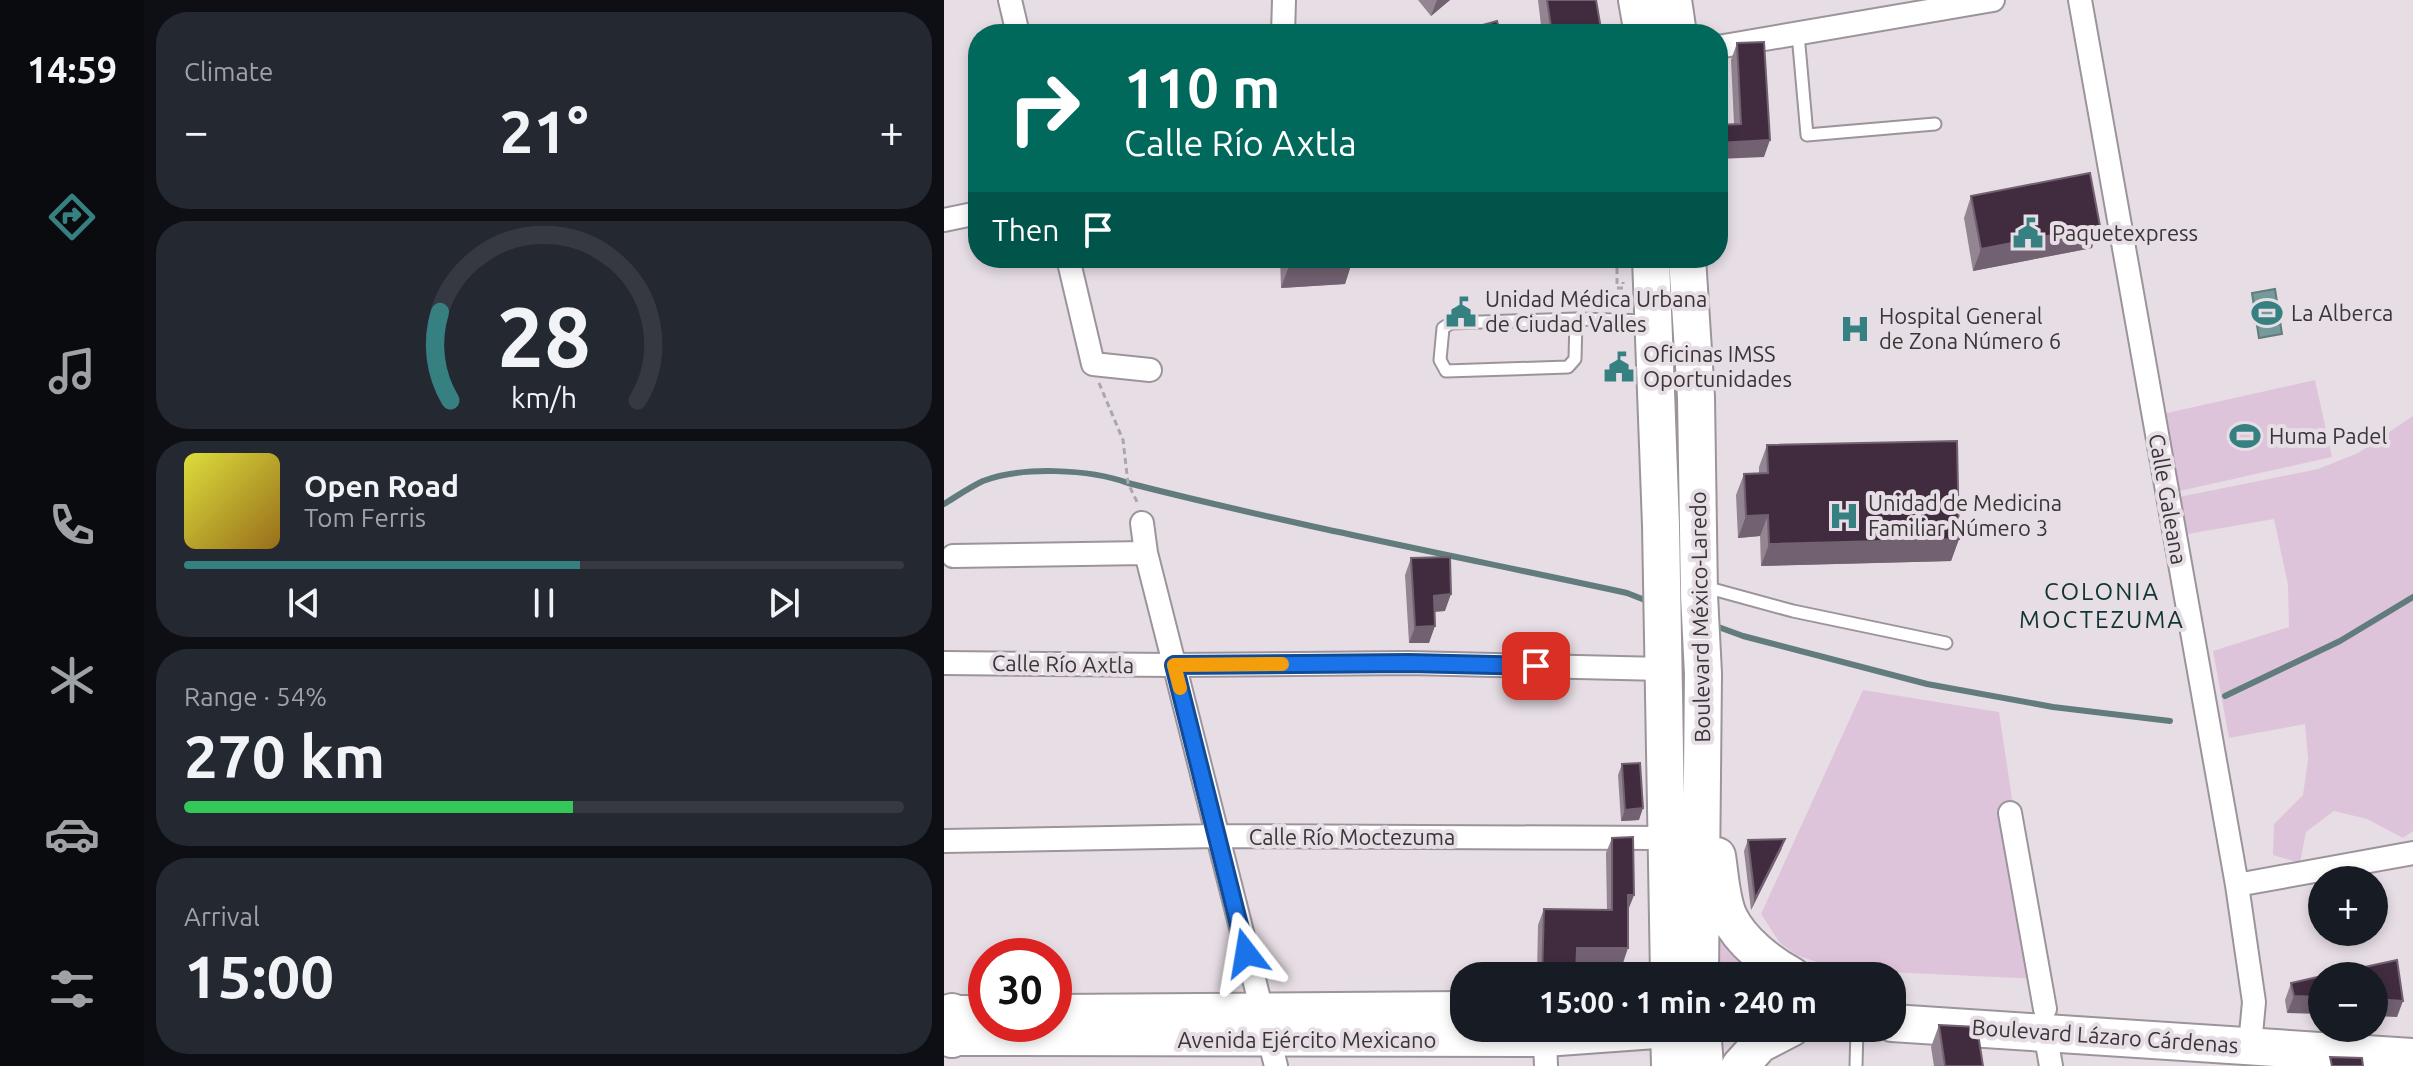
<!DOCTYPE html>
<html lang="en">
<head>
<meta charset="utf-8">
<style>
  :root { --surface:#171b24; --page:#242831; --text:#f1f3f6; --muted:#9ea1a6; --line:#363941; --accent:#378082 }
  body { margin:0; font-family:Ubuntu,sans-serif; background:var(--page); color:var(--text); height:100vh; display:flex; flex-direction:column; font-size:30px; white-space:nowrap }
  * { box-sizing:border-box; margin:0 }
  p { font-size:26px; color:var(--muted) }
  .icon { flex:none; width:44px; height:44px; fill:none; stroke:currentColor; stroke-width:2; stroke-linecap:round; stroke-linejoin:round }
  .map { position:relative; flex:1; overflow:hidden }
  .sheet { display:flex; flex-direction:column; gap:12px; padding:12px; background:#0d0f14; width:800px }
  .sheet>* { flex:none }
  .guide { position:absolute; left:24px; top:24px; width:760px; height:244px; border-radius:32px; box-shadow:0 4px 12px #0003; background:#00695c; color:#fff; overflow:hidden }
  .buttons { position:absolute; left:1364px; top:866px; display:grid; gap:16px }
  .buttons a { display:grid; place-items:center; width:80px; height:80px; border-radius:50%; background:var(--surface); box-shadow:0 4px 12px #0003; font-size:40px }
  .speed { position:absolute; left:24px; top:938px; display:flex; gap:16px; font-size:40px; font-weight:700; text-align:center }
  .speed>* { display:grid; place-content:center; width:104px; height:104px; border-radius:50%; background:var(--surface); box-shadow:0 4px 12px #0003; line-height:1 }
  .speed .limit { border:12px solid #d22; background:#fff; color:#111 }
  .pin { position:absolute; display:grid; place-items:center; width:68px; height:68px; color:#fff; margin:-34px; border-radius:16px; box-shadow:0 4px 12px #0006 }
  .me { position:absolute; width:88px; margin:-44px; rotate:346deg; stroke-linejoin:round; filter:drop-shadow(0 0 6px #0008) }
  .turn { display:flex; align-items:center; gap:28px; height:168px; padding:0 24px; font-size:36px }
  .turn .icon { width:104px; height:104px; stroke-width:2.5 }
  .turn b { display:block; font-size:56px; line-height:68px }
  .then { display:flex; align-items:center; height:76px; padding:0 24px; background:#0003; gap:16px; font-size:30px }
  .big { font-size:60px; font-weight:600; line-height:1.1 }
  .sheet .widget { flex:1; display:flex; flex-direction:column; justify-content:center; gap:12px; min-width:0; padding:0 28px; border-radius:32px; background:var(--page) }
  .sheet .dial { align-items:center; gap:0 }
  .dial svg { height:208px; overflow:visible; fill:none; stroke:var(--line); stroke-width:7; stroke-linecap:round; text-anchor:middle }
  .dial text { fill:var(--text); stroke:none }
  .song { display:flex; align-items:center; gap:24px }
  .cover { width:96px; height:96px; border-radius:12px; background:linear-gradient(135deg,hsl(60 70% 55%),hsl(40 70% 35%)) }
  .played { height:8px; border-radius:4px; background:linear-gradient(90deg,var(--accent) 55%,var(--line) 55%) }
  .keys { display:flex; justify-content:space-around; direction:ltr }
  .heat { display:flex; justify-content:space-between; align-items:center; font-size:44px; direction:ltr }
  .charge { height:12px; border-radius:6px; background:linear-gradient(90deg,#34c759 54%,var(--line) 0) }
  .trip { position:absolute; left:506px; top:962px; width:456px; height:80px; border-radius:32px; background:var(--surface); box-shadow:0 4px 12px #0003; font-weight:600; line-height:80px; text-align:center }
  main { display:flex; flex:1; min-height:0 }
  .tab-bar { display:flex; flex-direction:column; width:144px; justify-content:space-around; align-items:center; background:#090b0e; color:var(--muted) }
  .tab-bar .icon { width:56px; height:56px }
  .tab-bar .on { color:var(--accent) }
  .tab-bar b { font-size:36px; color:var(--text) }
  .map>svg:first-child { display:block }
</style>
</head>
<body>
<main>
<nav class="tab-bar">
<b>14:59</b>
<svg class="icon on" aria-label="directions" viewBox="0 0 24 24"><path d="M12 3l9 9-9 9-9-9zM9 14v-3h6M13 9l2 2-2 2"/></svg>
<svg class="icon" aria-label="music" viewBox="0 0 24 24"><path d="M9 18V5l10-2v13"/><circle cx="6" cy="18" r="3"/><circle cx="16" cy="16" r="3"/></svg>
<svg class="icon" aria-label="phone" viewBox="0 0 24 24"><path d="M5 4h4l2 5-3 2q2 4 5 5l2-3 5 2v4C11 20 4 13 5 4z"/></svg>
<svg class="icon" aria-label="climate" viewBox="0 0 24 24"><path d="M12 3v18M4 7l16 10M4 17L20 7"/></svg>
<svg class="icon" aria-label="car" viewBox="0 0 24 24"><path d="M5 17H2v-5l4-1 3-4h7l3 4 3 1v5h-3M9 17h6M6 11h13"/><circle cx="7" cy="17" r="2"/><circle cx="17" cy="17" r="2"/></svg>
<svg class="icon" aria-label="filters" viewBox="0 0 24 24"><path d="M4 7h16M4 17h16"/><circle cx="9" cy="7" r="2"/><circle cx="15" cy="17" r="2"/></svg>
</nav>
<section class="sheet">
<div class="widget"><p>Climate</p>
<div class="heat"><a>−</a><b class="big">21°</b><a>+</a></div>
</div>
<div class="widget dial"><svg viewBox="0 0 100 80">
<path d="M14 69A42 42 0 1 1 86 69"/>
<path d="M14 69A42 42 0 0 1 10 35" stroke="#378082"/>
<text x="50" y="56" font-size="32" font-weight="700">28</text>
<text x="50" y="72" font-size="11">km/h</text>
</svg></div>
<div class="widget">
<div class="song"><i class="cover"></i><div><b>Open Road</b><p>Tom Ferris</p></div></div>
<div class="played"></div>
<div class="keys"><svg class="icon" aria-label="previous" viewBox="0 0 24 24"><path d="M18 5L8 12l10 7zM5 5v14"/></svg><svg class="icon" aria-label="pause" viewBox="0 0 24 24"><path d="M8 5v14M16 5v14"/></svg><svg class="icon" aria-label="next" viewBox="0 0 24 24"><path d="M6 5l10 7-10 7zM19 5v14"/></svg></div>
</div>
<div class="widget"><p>Range · 54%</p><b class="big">270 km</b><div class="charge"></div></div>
<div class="widget"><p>Arrival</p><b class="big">15:00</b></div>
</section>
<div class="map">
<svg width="1469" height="1066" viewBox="0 0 1469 1066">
  <rect width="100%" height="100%" fill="#e7dee5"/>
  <!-- green -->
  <path fill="#dec4da" d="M1371,380L1388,457L1231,492L1214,415Z
    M1469,416V831L1459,838L1423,819L1390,811L1362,832L1356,863L1329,855L1330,824L1359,795L1364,759L1361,724L1285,738L1269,651L1345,627L1344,585L1330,519L1238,535L1230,498L1374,469L1414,453Z
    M919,690L1055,712L1095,979L898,970L852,955L836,943L817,914Z
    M767,916L818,976H766Z"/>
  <!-- water -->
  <path fill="#749a9b" stroke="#627c7d" stroke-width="2" d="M1331,289L1338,334L1315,338L1308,293Z"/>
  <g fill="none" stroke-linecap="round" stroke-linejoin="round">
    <!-- stream -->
    <path stroke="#627c7d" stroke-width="6" d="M0,504C13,496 26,487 39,481C77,466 146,469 184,483C349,525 516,557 683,593L706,602
      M769,625L799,636L983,684L1109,707L1226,721
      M1281,696L1396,641L1469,597"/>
    <!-- lane casing -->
    <g stroke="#9c949b" stroke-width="15">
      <path id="lane" d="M854,34L863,135L991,124
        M632,319L631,359L624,367L502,371L496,360L499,328L507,323L632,319L705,321
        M761,587L849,611L1002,643
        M912,1066L913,1028"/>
    </g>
    <!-- street casing -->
    <g stroke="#9c949b" stroke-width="26">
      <path id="street" d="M66,0L74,34
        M1136,0L1293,885L1310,1002L1306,1045
        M339,34L340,0
        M774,47L1049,0
        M0,220L34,213
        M124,258L149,364L206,370
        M198,523L202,553L332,1066
        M9,556L202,553
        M0,663L230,665L465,663L719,669
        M1066,813L1101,1009
        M0,841L272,836L720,838
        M1293,885L1469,853
        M1101,1032L1107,1066
        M601,1040L602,1066"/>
    </g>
    <!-- secondary casing -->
    <g stroke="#9c949b" stroke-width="36">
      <path id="secondary" d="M110,1011L520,1008
        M0,1012H42
        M0,1039L601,1040L725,1031"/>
    </g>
    <!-- primary casing -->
    <g stroke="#9c949b" stroke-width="40">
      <path id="primary" d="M693,0L699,34
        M729,0L734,34
        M707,258L717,525L725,976
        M743,258L752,397L755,595L759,674L756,976
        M773,856C776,874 777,900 785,917C797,942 825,963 848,976
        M8,1012V1039
        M948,1023L1469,1057
        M725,1028L726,1066
        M758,1028L761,1066
        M796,1066L816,1044L847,1028"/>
    </g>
    <!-- path -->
    <path stroke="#aca5ab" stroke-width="3" stroke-dasharray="6 4" stroke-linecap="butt" d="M673,258V288H679V282
      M155,383L179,440L184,483L194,504"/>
    <!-- lane -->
    <use href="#lane" stroke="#fff" stroke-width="11"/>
    <!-- street -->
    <use href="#street" stroke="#fff" stroke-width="22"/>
    <!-- secondary -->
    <use href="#secondary" stroke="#fff" stroke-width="32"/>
    <!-- primary -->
    <use href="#primary" stroke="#fff" stroke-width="36"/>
  </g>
  <!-- wall -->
  <path fill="#948592" d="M474,0H506L487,16Z
    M594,0H652L655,34H598Z
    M793,43L820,157L790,124L787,60Z
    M1027,196L1148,248L1029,271L1020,218Z
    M336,258H408V262L401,284L337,288Z
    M823,445L1015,539L1007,561L817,566L816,536L794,538L792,495L800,474L815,473V467Z
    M467,558L501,611L490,612L485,643H465L461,575Z
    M678,764L695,820L677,821L674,775Z
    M668,838L690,895L684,910L679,963L632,964V976H593L594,925L600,909L663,910L662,853Z
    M841,839L837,850L807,910L800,851L804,840Z
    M1378,976L1343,1013L1341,1000L1347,983Z
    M995,1025L1039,1066H990L987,1047Z"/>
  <!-- shaded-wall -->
  <path fill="#726170" d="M493,0H506L487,16Z
    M657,29L655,34H632Z
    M826,140L820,157L774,159V143Z
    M1156,226L1148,248L1029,271L1037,249Z
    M408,262L401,284L337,288L345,266Z
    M824,515L816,536L794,538L802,516Z
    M1015,539L1007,561L817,566L825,544Z
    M507,594L501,611L484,612L490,596Z
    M491,626L485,643H465L471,627Z
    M699,808L695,820L677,821L681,810Z
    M841,839L837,850L807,910L811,899Z
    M684,895H690L684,910Z
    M633,948H684L679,963L627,964Z
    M1350,996L1378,997V1014L1343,1013Z
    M1430,999L1459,1001L1453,1017L1430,1016Z"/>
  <!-- building -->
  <path fill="#402c3e" stroke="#726170" stroke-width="2" d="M603,0H652L657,29L632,34H608Z
    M553,21L557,34H507Z
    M820,42L826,140L774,143V125L797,124L793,43Z
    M1146,173L1156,226L1037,249L1027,196Z
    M345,258H408V262L345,266Z
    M1013,441L1015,539L825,544L824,515L802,516L800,474L824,473L823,445Z
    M506,557L507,594L490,596L491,626L471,627L467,558Z
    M696,763L699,808L681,810L678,764Z
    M689,837L690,895H684V948H633L632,976H598L600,909L668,910V838Z
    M841,839L811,899L804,840Z
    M1453,960L1459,1001L1430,999V976H1379Z
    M1378,976V997L1350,996L1347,983Z
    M995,1025L1033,1027L1039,1066H1001Z
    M1386,1057L1418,1058L1419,1066H1388Z"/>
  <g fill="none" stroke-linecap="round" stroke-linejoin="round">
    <!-- route casing -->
    <g stroke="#114b97" stroke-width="20">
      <path id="route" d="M302,953L230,665L465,663L592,666"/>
    </g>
    <!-- route -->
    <use href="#route" stroke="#1a73e8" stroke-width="14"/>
    <!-- slow -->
    <path stroke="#f59e0b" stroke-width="14" d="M236,688L230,665L338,664"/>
  </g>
  <!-- icons -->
  <defs>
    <g id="civic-bare" transform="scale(2.4)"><path d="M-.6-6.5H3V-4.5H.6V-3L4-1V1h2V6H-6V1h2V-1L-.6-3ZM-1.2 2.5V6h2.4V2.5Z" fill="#378082" stroke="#e7dee5" stroke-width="2.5" paint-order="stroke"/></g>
    <g id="stadium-bare" transform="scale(2.4)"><path d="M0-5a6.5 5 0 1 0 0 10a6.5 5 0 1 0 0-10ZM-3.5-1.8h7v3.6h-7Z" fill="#378082" stroke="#e7dee5" stroke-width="2.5" paint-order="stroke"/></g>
    <g id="hospital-bare" transform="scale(2.4)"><path d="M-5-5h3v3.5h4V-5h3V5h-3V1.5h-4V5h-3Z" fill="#378082" stroke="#e7dee5" stroke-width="2.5" paint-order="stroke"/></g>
  </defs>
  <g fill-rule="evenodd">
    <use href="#civic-bare" x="1084" y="233"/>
    <use href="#civic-bare" x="517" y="312"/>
    <use href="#stadium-bare" x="1323" y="313"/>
    <use href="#hospital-bare" x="911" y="329"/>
    <use href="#civic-bare" x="675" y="367"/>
    <use href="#stadium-bare" x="1301" y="436"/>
    <use href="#hospital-bare" x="900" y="516"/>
  </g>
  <g text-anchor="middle" stroke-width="8" stroke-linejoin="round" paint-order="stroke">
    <!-- poi labels -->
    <g font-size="22" fill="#393538" stroke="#e7dee5" text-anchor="start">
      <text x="1108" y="241">Paquetexpress</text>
      <text x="541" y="307">Unidad Médica Urbana<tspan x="541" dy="25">de Ciudad Valles</tspan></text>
      <text x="1347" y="321">La Alberca</text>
      <text x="935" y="324">Hospital General<tspan x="935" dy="25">de Zona Número 6</tspan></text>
      <text x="699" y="362">Oficinas IMSS<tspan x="699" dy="25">Oportunidades</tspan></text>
      <text x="1325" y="444">Huma Padel</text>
      <text x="924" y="511">Unidad de Medicina<tspan x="924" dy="25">Familiar Número 3</tspan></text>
    </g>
    <!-- street labels -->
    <g font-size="22" fill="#393538" stroke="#e7dee5">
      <text transform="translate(1224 499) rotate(80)" y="8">Calle Galeana</text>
      <text transform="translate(756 617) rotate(-91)" y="8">Boulevard México-Laredo</text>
      <text transform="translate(119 664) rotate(1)" y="8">Calle Río Axtla</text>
      <text x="408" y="845">Calle Río Moctezuma</text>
      <text transform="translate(1161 1036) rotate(4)" y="8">Boulevard Lázaro Cárdenas</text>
      <text x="363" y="1048">Avenida Ejército Mexicano</text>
    </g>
    <!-- neighbourhood labels -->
    <g font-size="24" letter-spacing="2" fill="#113435" stroke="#e7dee5">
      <text x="1158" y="600">COLONIA<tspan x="1158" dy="28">MOCTEZUMA</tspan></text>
    </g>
  </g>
</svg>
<div class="buttons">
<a>+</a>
<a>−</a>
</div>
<div class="speed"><div class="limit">30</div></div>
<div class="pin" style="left:592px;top:666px;background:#d93025"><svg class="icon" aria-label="arrive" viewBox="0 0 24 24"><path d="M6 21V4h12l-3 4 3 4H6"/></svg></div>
<svg class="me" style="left:302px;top:953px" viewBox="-20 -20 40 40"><path d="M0-17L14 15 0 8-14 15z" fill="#1a73e8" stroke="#fff" stroke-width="4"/></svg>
<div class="trip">15:00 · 1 min · 240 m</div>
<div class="guide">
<div class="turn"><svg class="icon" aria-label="right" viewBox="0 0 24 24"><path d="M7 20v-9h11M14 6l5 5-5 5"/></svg><div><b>110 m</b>Calle Río Axtla</div></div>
<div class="then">Then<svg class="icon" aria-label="arrive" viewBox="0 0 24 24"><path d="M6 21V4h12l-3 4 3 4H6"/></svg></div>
</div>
</div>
</main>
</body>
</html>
